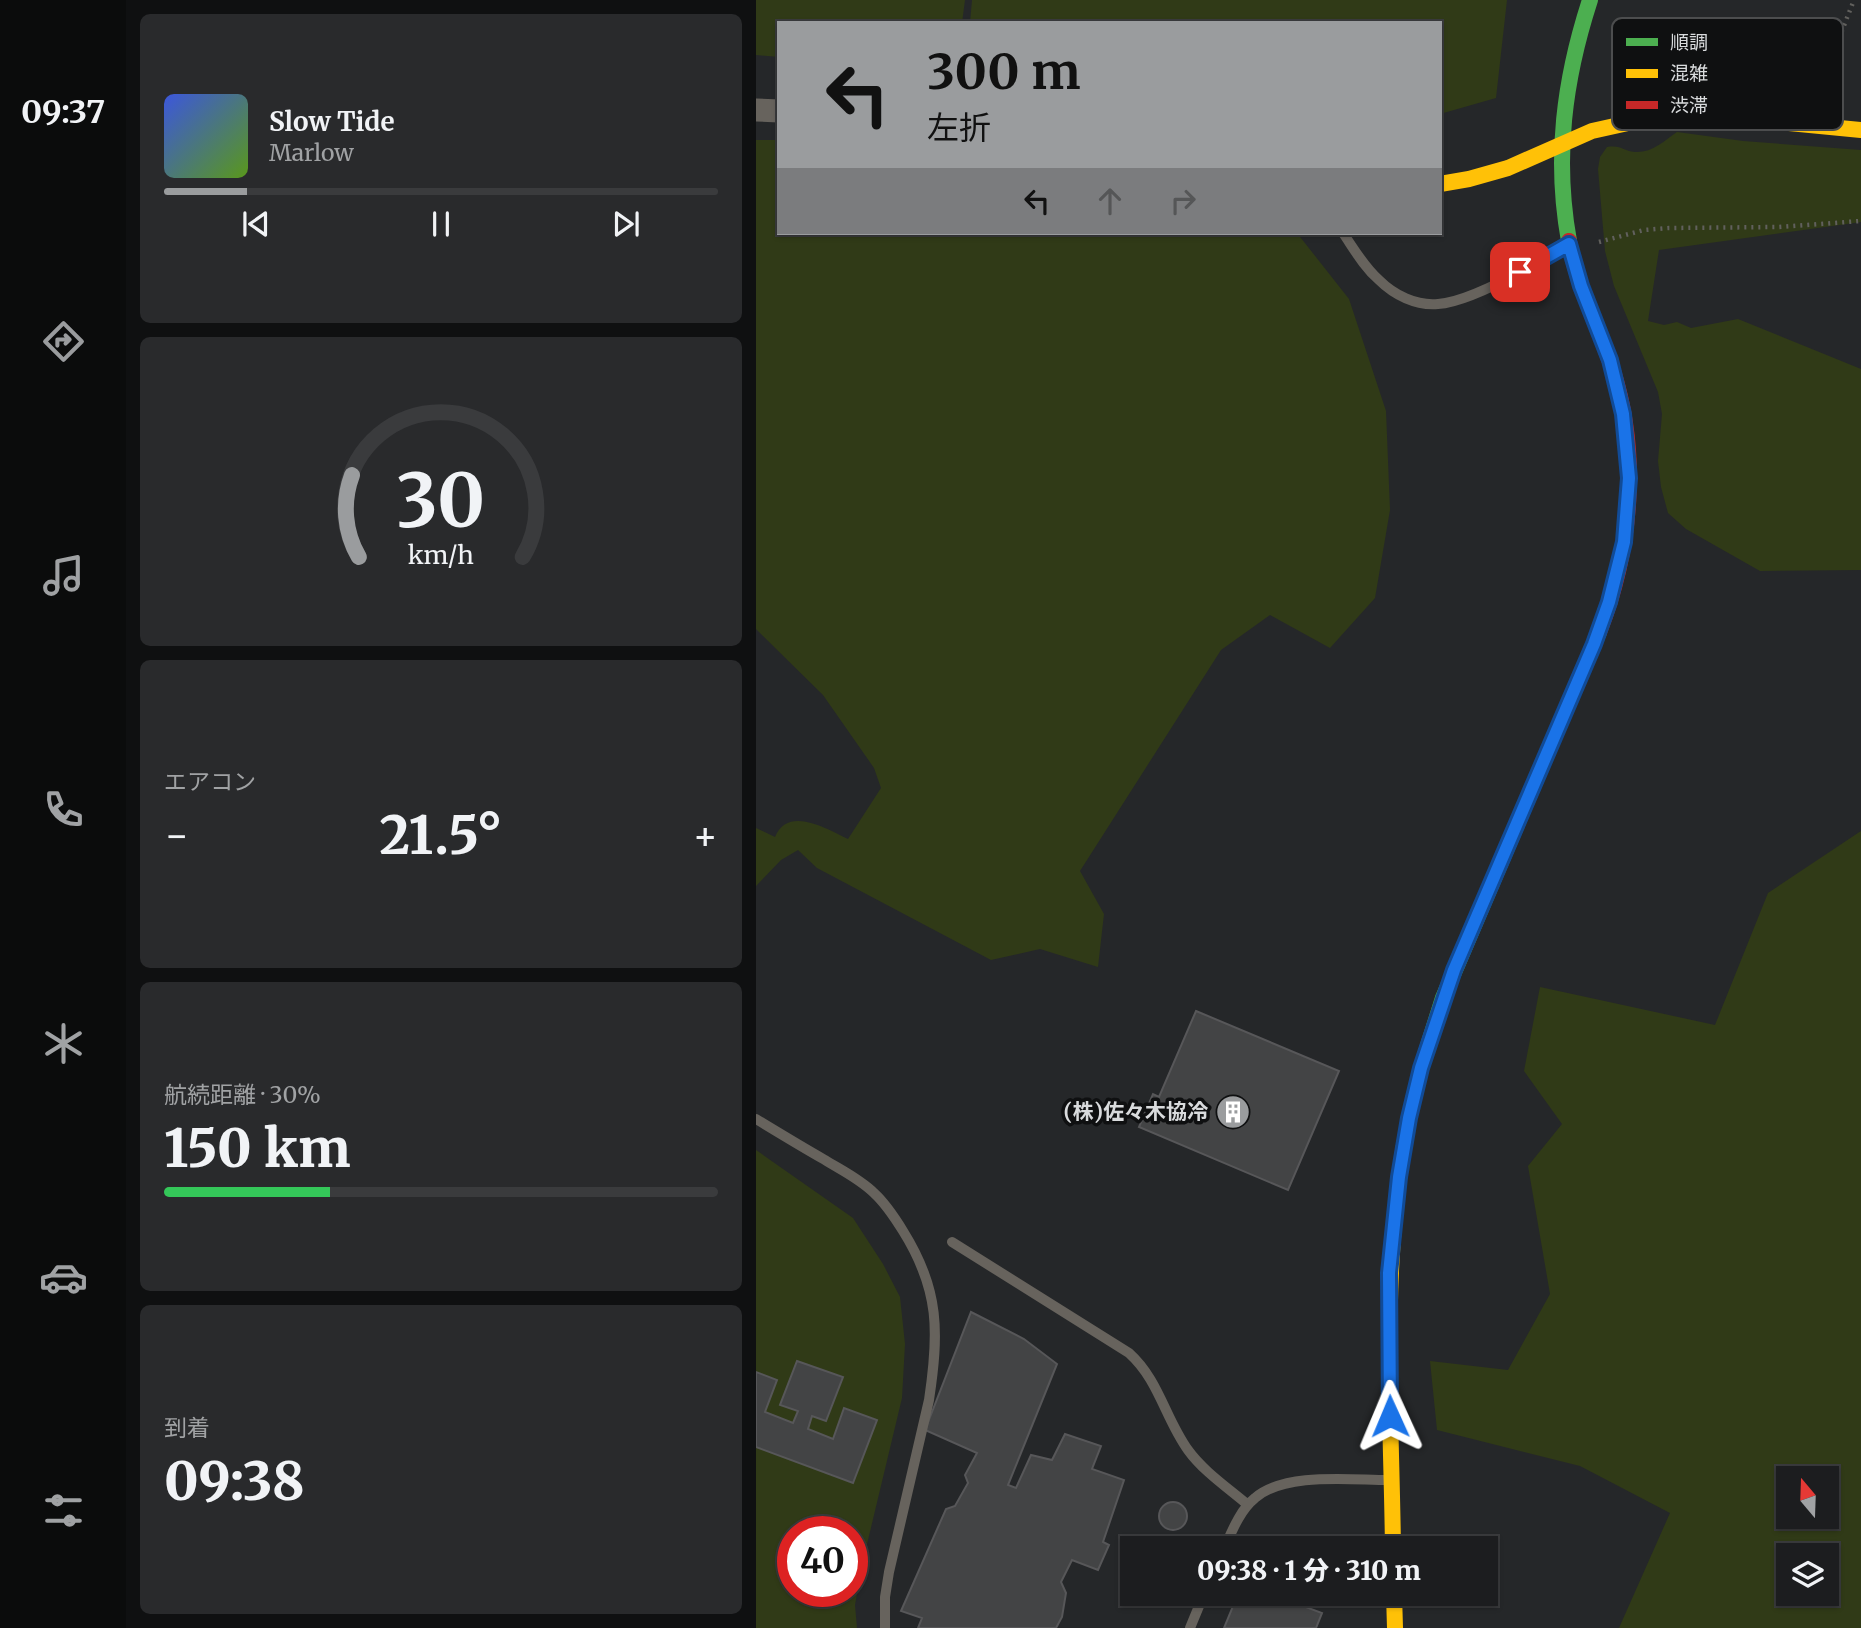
<!DOCTYPE html>
<html lang="ja">
<head>
<meta charset="utf-8">
<style>
  :root { --surface:#1c1d1f; --page:#292a2c; --text:#f1f3f6; --muted:#a0a2a4; --line:#3a3b3d; --accent:#9a9c9e }
  body { margin:0; font-family:Merriweather,"Noto Sans JP",serif; background:var(--page); color:var(--text); height:100vh; display:flex; flex-direction:column; font-size:26px; white-space:nowrap }
  * { box-sizing:border-box; margin:0 }
  p { font-size:23px; color:var(--muted) }
  .icon { flex:none; width:38px; height:38px; fill:none; stroke:currentColor; stroke-width:2; stroke-linecap:round; stroke-linejoin:round }
  .map { position:relative; flex:1; overflow:hidden }
  .side { display:flex; flex-direction:column; gap:14px; padding:14px; background:#0f1011; width:630px }
  .side>* { flex:none }
  .guide { position:absolute; left:21px; top:21px; width:665px; height:214px; border-radius:0px; box-shadow:0 2px 5px #0004,0 0 0 2px var(--line); background:#9a9c9e; color:#111; overflow:hidden }
  .needle { width:46px; rotate:341deg }
  .controls { position:absolute; left:1020px; top:1466px; display:grid; gap:14px }
  .controls a { display:grid; place-items:center; width:63px; height:63px; border-radius:0px; background:var(--surface); box-shadow:0 2px 5px #0004,0 0 0 2px var(--line); font-size:35px }
  .speed { position:absolute; left:21px; top:1516px; display:flex; gap:14px; font-size:35px; font-weight:700; text-align:center }
  .speed>* { display:grid; place-content:center; width:91px; height:91px; border-radius:50%; background:var(--surface); box-shadow:0 2px 5px #0004,0 0 0 2px var(--line); line-height:1 }
  .speed .limit { border:10px solid #d22; background:#fff; color:#111 }
  .pin { position:absolute; display:grid; place-items:center; width:60px; height:60px; color:#fff; margin:-30px; border-radius:14px; box-shadow:0 4px 10px #0006 }
  .me { position:absolute; width:77px; margin:-38px; rotate:359deg; stroke-linejoin:round; filter:drop-shadow(0 0 5px #0008) }
  .turn { display:flex; align-items:center; gap:24px; height:147px; padding:0 35px; font-size:32px }
  .turn .icon { width:91px; height:91px; stroke-width:2.5 }
  .turn b { display:block; font-size:49px; line-height:60px }
  .lanes { display:flex; align-items:center; height:66px; padding:0 35px; background:#0003; justify-content:center; gap:35px; direction:ltr }
  .lanes .off { opacity:.35 }
  .big { font-size:52px; font-weight:800; line-height:1.1 }
  .side .card { flex:1; display:flex; flex-direction:column; justify-content:center; gap:10px; min-width:0; padding:0 24px; border-radius:10px; background:var(--page) }
  .side .dial { align-items:center; gap:0 }
  .dial svg { height:182px; overflow:visible; fill:none; stroke:var(--line); stroke-width:7; stroke-linecap:round; text-anchor:middle }
  .dial text { fill:var(--text); stroke:none }
  .song { display:flex; align-items:center; gap:21px }
  .cover { width:84px; height:84px; border-radius:10px; background:linear-gradient(135deg,hsl(230 70% 55%),hsl(90 70% 35%)) }
  .played { height:7px; border-radius:4px; background:linear-gradient(90deg,var(--accent) 15%,var(--line) 15%) }
  .keys { display:flex; justify-content:space-around; direction:ltr }
  .heat { display:flex; justify-content:space-between; align-items:center; font-size:38px; direction:ltr }
  .charge { height:10px; border-radius:5px; background:linear-gradient(90deg,#34c759 30%,var(--line) 0) }
  .trip { position:absolute; left:364px; top:1536px; width:378px; height:70px; border-radius:0px; background:var(--surface); box-shadow:0 2px 5px #0004,0 0 0 2px var(--line); font-weight:800; line-height:70px; text-align:center }
  main { display:flex; flex:1; min-height:0 }
  .tabs { display:flex; flex-direction:column; width:126px; justify-content:space-around; align-items:center; background:#0b0c0c; color:var(--muted) }
  .tabs .icon { width:49px; height:49px }
  .tabs .active { color:var(--accent) }
  .tabs b { font-size:32px; color:var(--text) }
  .map>svg:first-child { display:block }
</style>
</head>
<body>
<main>
<nav class="tabs">
<b>09:37</b>
<svg class="icon active" aria-label="directions" viewBox="0 0 24 24"><path d="M12 3l9 9-9 9-9-9zM9 14v-3h6M13 9l2 2-2 2"/></svg>
<svg class="icon" aria-label="music" viewBox="0 0 24 24"><path d="M9 18V5l10-2v13"/><circle cx="6" cy="18" r="3"/><circle cx="16" cy="16" r="3"/></svg>
<svg class="icon" aria-label="phone" viewBox="0 0 24 24"><path d="M5 4h4l2 5-3 2q2 4 5 5l2-3 5 2v4C11 20 4 13 5 4z"/></svg>
<svg class="icon" aria-label="climate" viewBox="0 0 24 24"><path d="M12 3v18M4 7l16 10M4 17L20 7"/></svg>
<svg class="icon" aria-label="car" viewBox="0 0 24 24"><path d="M5 17H2v-5l4-1 3-4h7l3 4 3 1v5h-3M9 17h6M6 11h13"/><circle cx="7" cy="17" r="2"/><circle cx="17" cy="17" r="2"/></svg>
<svg class="icon" aria-label="filters" viewBox="0 0 24 24"><path d="M4 7h16M4 17h16"/><circle cx="9" cy="7" r="2"/><circle cx="15" cy="17" r="2"/></svg>
</nav>
<section class="side">
<div class="card">
<div class="song"><i class="cover"></i><div><b>Slow Tide</b><p>Marlow</p></div></div>
<div class="played"></div>
<div class="keys"><svg class="icon" aria-label="previous" viewBox="0 0 24 24"><path d="M18 5L8 12l10 7zM5 5v14"/></svg><svg class="icon" aria-label="pause" viewBox="0 0 24 24"><path d="M8 5v14M16 5v14"/></svg><svg class="icon" aria-label="next" viewBox="0 0 24 24"><path d="M6 5l10 7-10 7zM19 5v14"/></svg></div>
</div>
<div class="card dial"><svg viewBox="0 0 100 80">
<path d="M14 69A42 42 0 1 1 86 69"/>
<path d="M14 69A42 42 0 0 1 11 33" stroke="#9a9c9e"/>
<text x="50" y="56" font-size="32" font-weight="700">30</text>
<text x="50" y="72" font-size="11">km/h</text>
</svg></div>
<div class="card"><p>エアコン</p>
<div class="heat"><a>−</a><b class="big">21.5°</b><a>+</a></div>
</div>
<div class="card"><p>航続距離 · 30%</p><b class="big">150 km</b><div class="charge"></div></div>
<div class="card"><p>到着</p><b class="big">09:38</b></div>
</section>
<div class="map">
<svg width="1105" height="1628" viewBox="0 0 1105 1628">
  <rect width="100%" height="100%" fill="#252729"/>
  <!-- green -->
  <path fill="#303a17" fill-rule="evenodd" d="M0,0H209L206,23H23V57L0,55Z
    M216,0H751L740,98L684,114V23H214Z
    M921,132L987,141L1105,150V222L903,250L892,321L908,325L921,322L935,328L982,319L1105,369V570L1004,571L930,529L912,513L905,487L902,461L906,414L902,392L858,286L849,251L842,169L844,157L851,147C867,145 866,151 879,152C896,153 908,141 921,132Z
    M0,140H23V233H541L593,299L630,411L634,510L619,598L574,648L514,615L465,650L324,871L348,914L342,967L284,949L235,960L61,868L42,850L25,860L0,886V828L19,837C32,805 71,829 92,839L125,788L118,768L67,695L0,629Z
    M1105,831V1628H863L914,1513L824,1466L681,1430L674,1361L752,1370L794,1294L772,1166L806,1124L768,1071L784,987L959,1025L1012,893ZM1032,1479H1071V1517H1032ZM1032,1556H1071V1594H1032Z
    M0,1150L97,1218L127,1264L144,1297L149,1344L146,1398L107,1561L99,1605L101,1628H0ZM37,1531H96V1591H37Z"/>
  <!-- building -->
  <path fill="#434445" stroke="#575759" stroke-width="2" d="M440,1011L583,1071L532,1190L383,1127L397,1094L403,1097Z
    M215,1312L268,1339L301,1364L252,1485L260,1488L275,1455L296,1460L309,1434L345,1446L336,1469L368,1480L347,1542L353,1545L342,1570L316,1560L305,1582L310,1593L306,1617L300,1628H162L166,1618L145,1611L190,1509L199,1506L212,1483L209,1475L221,1453L169,1430Z
    M41,1361L87,1377L70,1421L56,1416L52,1429L77,1439L88,1408L121,1420L97,1483L0,1447V1372L21,1380L9,1412L37,1423L42,1411L24,1405Z
    M403 1516a14 14 0 1 1 28 0a14 14 0 1 1-28 0Z
    M482,1594H515L566,1613L560,1628H468Z"/>
  <g fill="none" stroke-linecap="round" stroke-linejoin="round">
    <!-- path -->
    <path stroke="#61605d" stroke-width="4.5" stroke-dasharray="2 5" stroke-linecap="butt" d="M1060,97L1098,0
      M843,242L888,230L913,228L1023,227L1105,221"/>
    <!-- lane -->
    <path stroke="#67635d" stroke-width="10" d="M587,233C598,249 608,267 623,280C638,295 660,306 682,304C715,302 780,264 810,246
      M0,1119C23,1133 46,1147 69,1160C85,1170 104,1179 118,1193C129,1203 139,1218 147,1231C184,1290 183,1333 173,1400L133,1572L129,1597V1628
      M196,1242L373,1353C403,1380 409,1418 432,1450C447,1471 472,1488 492,1505
      M468,1549C476,1531 484,1510 499,1498C529,1472 594,1480 632,1480
      M434,1628L448,1594"/>
    <!-- street -->
    <path stroke="#67635d" stroke-width="23" d="M0,110L23,111"/>
    <!-- fast -->
    <path stroke="#4caf50" stroke-width="16" d="M813,241C798,158 808,80 834,0
      M670,1052L687,998L843,632"/>
    <!-- slow -->
    <path stroke="#ffc107" stroke-width="16" d="M684,184L713,179L752,168L836,131L899,117L935,115L970,117L1105,130
      M637,1549C635,1384 620,1213 670,1052
      M638,1594L639,1628"/>
    <!-- jam -->
    <path stroke="#c62828" stroke-width="16" d="M813,241C821,287 843,327 857,371C884,456 875,551 843,632"/>
  </g>
  <g fill="none" stroke-linecap="round" stroke-linejoin="round">
    <!-- route casing -->
    <g stroke="#114b97" stroke-width="18">
      <path id="route" d="M634,1416L633,1273L643,1177L653,1118L665,1068L698,970L838,644L853,602L868,542L873,478L867,414L854,360L825,286L813,244L764,272"/>
    </g>
    <!-- route -->
    <use href="#route" stroke="#1a73e8" stroke-width="12"/>
  </g>
  <!-- icons -->
  <defs>
    <g id="building-disc" transform="scale(1.75)"><circle r="9.5" fill="#9a9c9e" stroke="#0f1011"/><path d="M-4-6H4V6H1V3H-1V6H-4ZM-2.5-4.3h1.7v1.8h-1.7ZM.8-4.3h1.7v1.8H.8ZM-2.5-1h1.7V.8h-1.7ZM.8-1h1.7V.8H.8Z" fill="#fff"/></g>
  </defs>
  <g fill-rule="evenodd">
    <use href="#building-disc" x="477" y="1112"/>
  </g>
  <g text-anchor="middle" stroke-width="7" stroke-linejoin="round" paint-order="stroke">
    <!-- poi labels -->
    <g font-size="21" font-weight="bold" fill="#d9dbdd" stroke="#0f1011" text-anchor="end">
      <text x="452" y="1119">(株)佐々木協冷</text>
    </g>
  </g>
  <!-- legend -->
  <rect x="856" y="18" width="231" height="112" rx="10" fill="#0f1011" stroke="#4c4d4e" stroke-width="2"/>
  <rect x="870" y="38" width="32" height="8" fill="#4caf50"/>
  <rect x="870" y="69" width="32" height="9" fill="#ffc107"/>
  <rect x="870" y="101" width="32" height="8" fill="#c62828"/>
  <g font-size="19" fill="#d9dbdd">
    <text x="914" y="49">順調</text>
    <text x="914" y="80">混雑</text>
    <text x="914" y="112">渋滞</text>
  </g>
</svg>
<div class="controls">
<a><svg class="needle" viewBox="-14 -14 28 28"><path d="M0-13l5 13h-10z" fill="#e53935"/><path d="M0 13l5-13h-10z" fill="#a0a2a4"/></svg></a>
<a><svg class="icon" aria-label="layers" viewBox="0 0 24 24"><path d="M12 4l9 5-9 5-9-5zM3 14l9 5 9-5"/></svg></a>
</div>
<div class="speed"><div class="limit">40</div></div>
<div class="pin" style="left:764px;top:272px;background:#d93025"><svg class="icon" aria-label="arrive" viewBox="0 0 24 24"><path d="M6 21V4h12l-3 4 3 4H6"/></svg></div>
<svg class="me" style="left:634px;top:1416px" viewBox="-20 -20 40 40"><path d="M0-17L14 15 0 8-14 15z" fill="#1a73e8" stroke="#fff" stroke-width="4"/></svg>
<div class="trip">09:38 · 1 分 · 310 m</div>
<div class="guide">
<div class="turn"><svg class="icon" aria-label="left" viewBox="0 0 24 24"><path d="M17 20v-9H6M10 6l-5 5 5 5"/></svg><div><b>300 m</b>左折</div></div>
<div class="lanes"><svg class="icon" aria-label="left" viewBox="0 0 24 24"><path d="M17 20v-9H6M10 6l-5 5 5 5"/></svg><svg class="icon off" aria-label="ahead" viewBox="0 0 24 24"><path d="M12 20V5M6 11l6-6 6 6"/></svg><svg class="icon off" aria-label="right" viewBox="0 0 24 24"><path d="M7 20v-9h11M14 6l5 5-5 5"/></svg></div>
</div>
</div>
</main>
</body>
</html>
